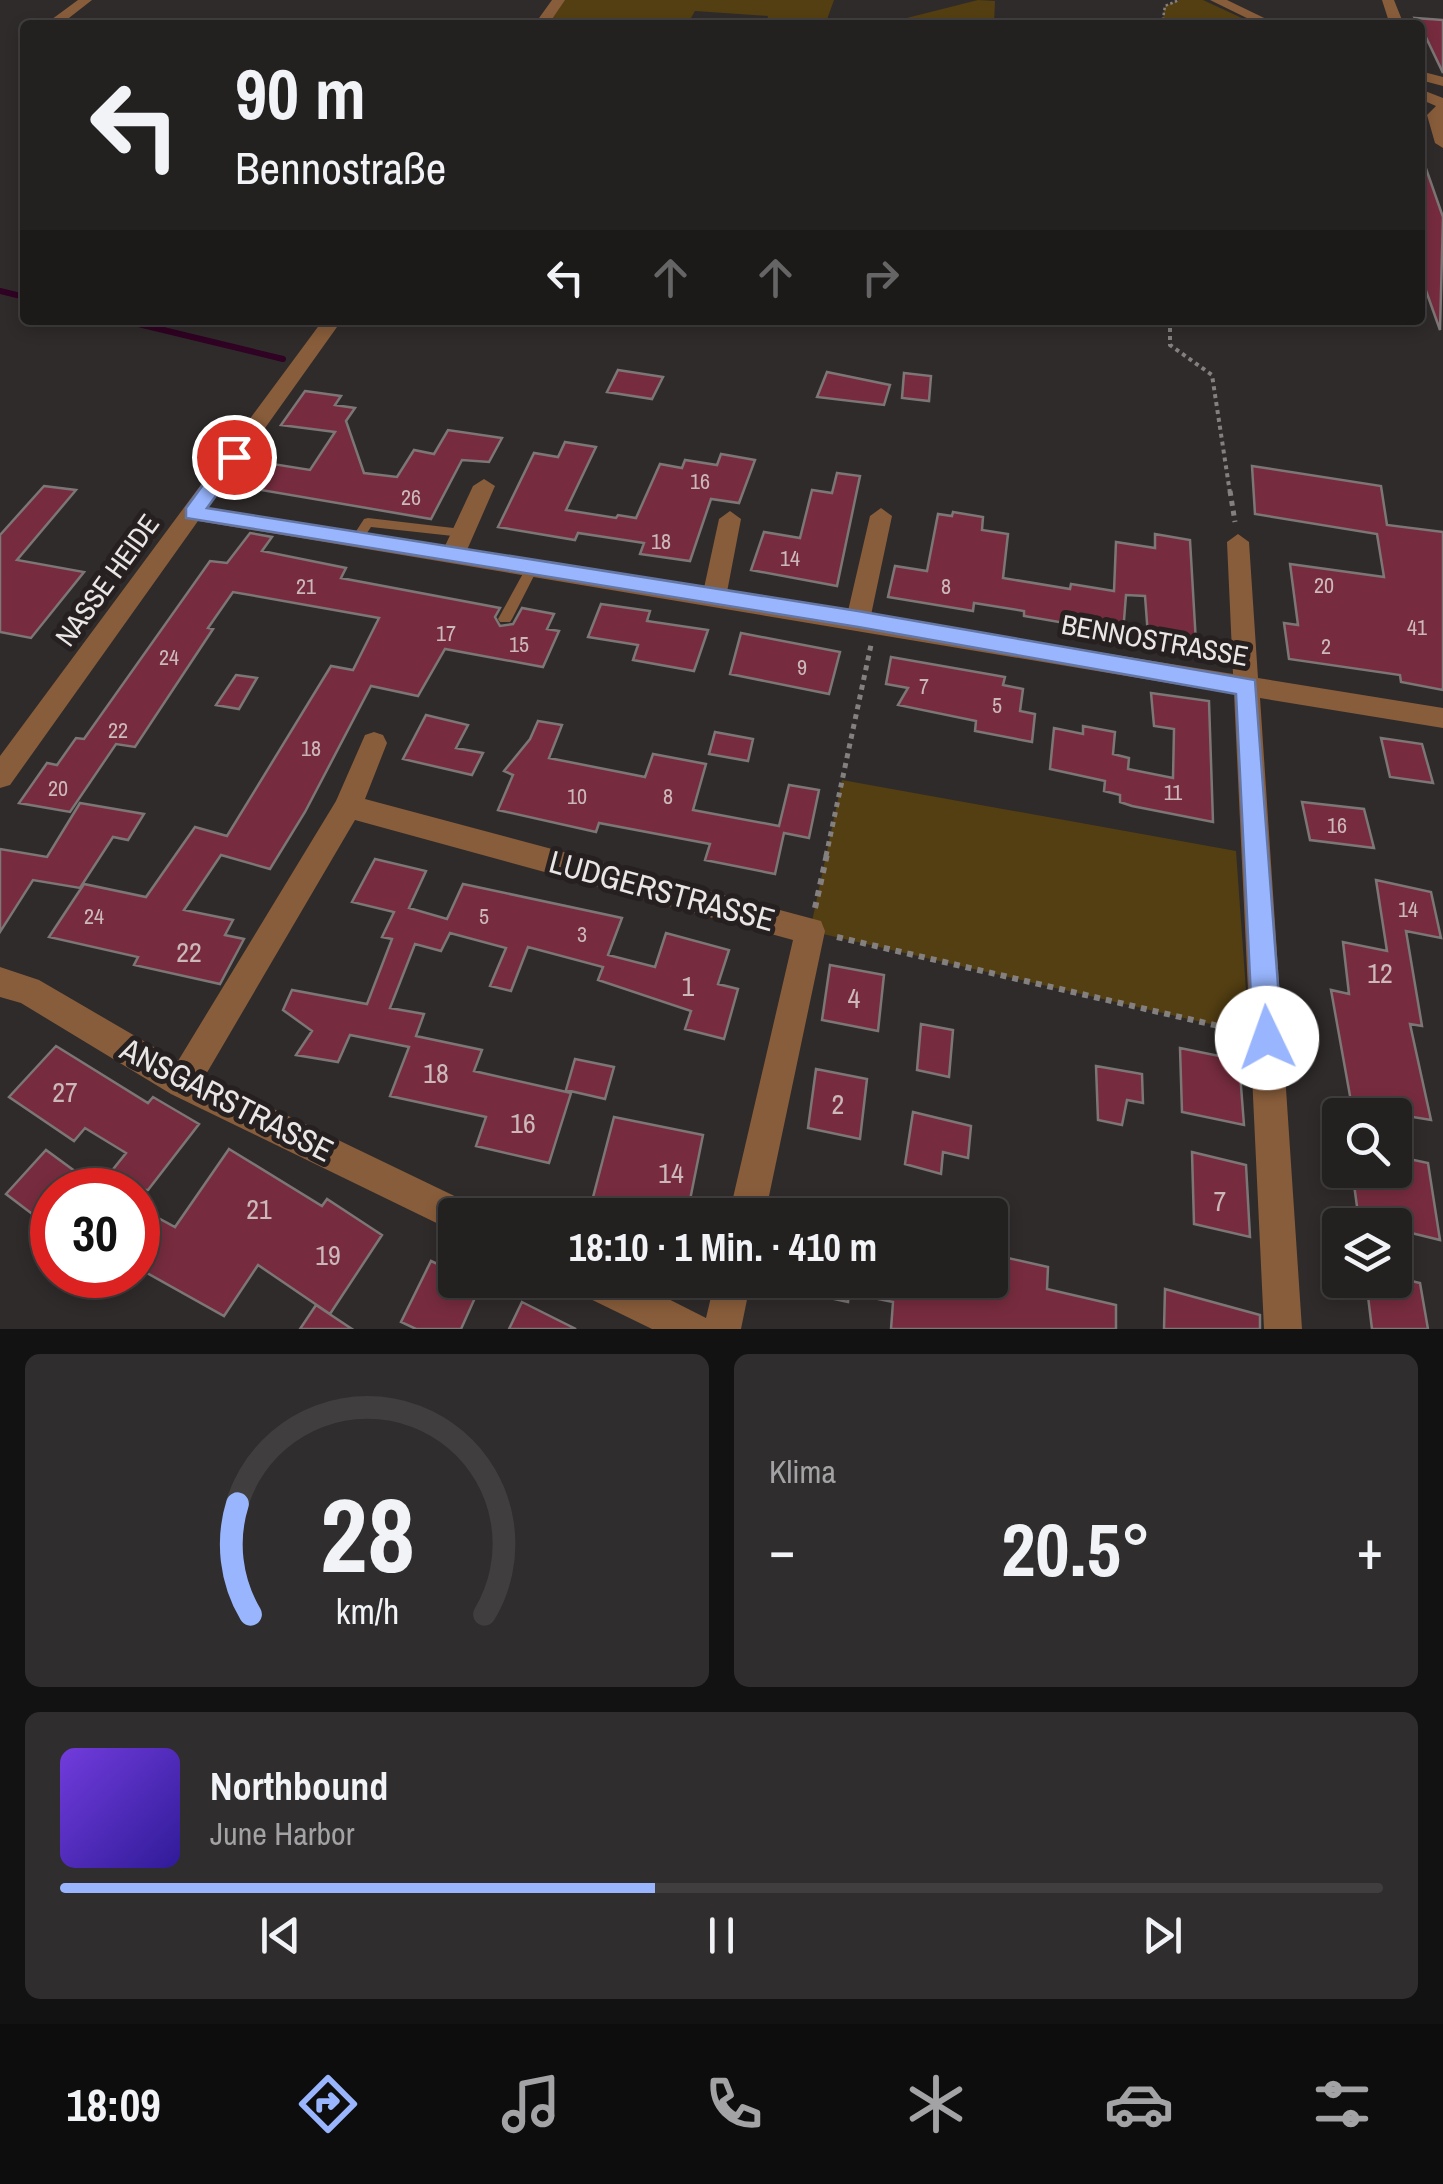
<!DOCTYPE html>
<html lang="de">
<head>
<meta charset="utf-8">
<style>
  :root { --surface:#232020; --page:#2f2d2d; --text:#f1f3f6; --muted:#a3a3a5; --line:#403e3e; --accent:#98b5fd }
  body { margin:0; font-family:"Archivo Narrow",sans-serif; background:var(--page); color:var(--text); height:100vh; display:flex; flex-direction:column; font-size:38px; white-space:nowrap }
  * { box-sizing:border-box; margin:0 }
  p { font-size:32px; color:var(--muted) }
  .icon { flex:none; width:55px; height:55px; fill:none; stroke:currentColor; stroke-width:2; stroke-linecap:round; stroke-linejoin:round }
  .map { position:relative; height:1329px; overflow:hidden }
  .sheet { display:flex; flex-direction:column; gap:25px; padding:25px; background:#131212; flex:1 }
  .sheet>* { flex:none }
  .banner { position:absolute; left:20px; top:20px; width:1405px; height:305px; border-radius:10px; box-shadow:0 5px 15px #0003,0 0 0 2px var(--line); background:#232020; color:var(--text); overflow:hidden }
  .buttons { position:absolute; left:1322px; top:1098px; display:grid; gap:20px }
  .buttons a { display:grid; place-items:center; width:90px; height:90px; border-radius:10px; background:var(--surface); box-shadow:0 5px 15px #0003,0 0 0 2px var(--line); font-size:50px }
  .speed { position:absolute; left:30px; top:1168px; display:flex; gap:20px; font-size:50px; font-weight:700; text-align:center }
  .speed>* { display:grid; place-content:center; width:130px; height:130px; border-radius:50%; background:var(--surface); box-shadow:0 5px 15px #0003,0 0 0 2px var(--line); line-height:1 }
  .speed .limit { border:15px solid #d22; background:#fff; color:#111 }
  .pin { position:absolute; display:grid; place-items:center; width:85px; height:85px; color:#fff; margin:-42px; border:5px solid #fff; border-radius:50%; box-shadow:0 2px 10px #0007 }
  .me { position:absolute; width:110px; margin:-55px; rotate:357deg; stroke-linejoin:round; filter:drop-shadow(0 0 8px #0008) }
  .turn { display:flex; align-items:center; gap:35px; height:210px; padding:0 50px; font-size:45px }
  .turn .icon { width:130px; height:130px; stroke-width:2.5 }
  .turn b { display:block; font-size:70px; line-height:85px }
  .lanes { display:flex; align-items:center; height:95px; padding:0 50px; background:#0003; justify-content:center; gap:50px; direction:ltr }
  .lanes .off { opacity:.35 }
  .big { font-size:75px; font-weight:700; line-height:1.1 }
  .sheet .card { flex:1; display:flex; flex-direction:column; justify-content:center; gap:15px; min-width:0; padding:0 35px; border-radius:15px; background:var(--page) }
  .sheet .dial { align-items:center; gap:0 }
  .dial svg { height:260px; overflow:visible; fill:none; stroke:var(--line); stroke-width:7; stroke-linecap:round; text-anchor:middle }
  .dial text { fill:var(--text); stroke:none }
  .song { display:flex; align-items:center; gap:30px }
  .cover { width:120px; height:120px; border-radius:15px; background:linear-gradient(135deg,hsl(260 70% 55%),hsl(250 70% 35%)) }
  .played { height:10px; border-radius:5px; background:linear-gradient(90deg,var(--accent) 45%,var(--line) 45%) }
  .keys { display:flex; justify-content:space-around; direction:ltr }
  .heat { display:flex; justify-content:space-between; align-items:center; font-size:55px; direction:ltr }
  .sheet .tiles { flex:1; display:grid; gap:25px; grid-template-columns:1fr 1fr }
  .card:last-child { grid-column:span 2 }
  .trip { position:absolute; left:438px; top:1198px; width:570px; height:100px; border-radius:10px; background:var(--surface); box-shadow:0 5px 15px #0003,0 0 0 2px var(--line); font-weight:700; line-height:100px; text-align:center }
  .tabs { display:flex; height:160px; justify-content:space-around; align-items:center; background:#0e0d0d; color:var(--muted) }
  .tabs .icon { width:70px; height:70px }
  .tabs .on { color:var(--accent) }
  .tabs b { font-size:45px; color:var(--text) }
  .map>svg:first-child { display:block }
</style>
</head>
<body>
<div class="map">
<svg width="1443" height="1329" viewBox="0 0 1443 1329">
  <rect width="100%" height="100%" fill="#2f2b2a"/>
  <!-- green -->
  <path fill="#543f12" d="M559,0H834L825,25H766L768,16L695,11L687,25H541Z
    M978,0L995,1L994,25H879Z
    M1179,0H1203L1257,25H1162L1165,6Z
    M842,780L1236,851L1249,1033L810,931Z"/>
  <g fill="none" stroke-linecap="round" stroke-linejoin="round">
    <!-- stream -->
    <path stroke="#300223" stroke-width="6" d="M0,291L25,297
      M122,320L283,359"/>
  </g>
  <!-- building -->
  <path fill="#762c3e" stroke="#7c7677" stroke-width="2.5" d="M1415,18L1443,20V73L1420,25Z
    M1423,160L1443,217L1440,330L1420,274V161Z
    M618,370L663,377L652,399L607,392Z
    M827,372L890,385L884,405L817,397Z
    M904,373L931,376L929,401L902,398Z
    M305,391L341,396L335,405L355,408L346,421L364,473L397,477L414,450L434,454L448,430L502,438L489,462L462,460L431,519L250,488L267,463L310,470L335,432L281,425Z
    M565,442L596,447L566,510L616,518L618,515L636,518L660,464L682,468L685,460L717,465L721,454L755,460L739,503L711,499L690,561L640,554L644,543L578,533L575,540L498,527L534,453L558,457Z
    M1252,466L1381,486L1387,525L1443,532V690L1401,682L1400,675L1289,659L1284,623L1298,625L1290,564L1384,577L1377,534L1255,514Z
    M837,473L860,476L837,586L751,570L764,532L800,538L812,490L832,493Z
    M44,486L76,490L17,560L84,572L31,638L0,632V535Z
    M953,512L983,517L982,530L1008,534L1003,578L1070,589L1071,584L1114,591L1116,542L1155,548V534L1190,540L1196,643L1148,636L1145,596L1126,595L1123,633L1024,616V611L974,603L973,611L888,597L895,566L927,571L938,514L952,516Z
    M250,533L272,537L262,551L346,568L341,578L500,608L495,617L500,626L513,624L522,608L554,614L547,629L559,631L543,667L445,649L418,696L371,686L305,812L270,869L221,855L184,910L233,920L225,935L244,939L220,984L134,965L138,957L49,937L84,884L146,897L195,827L227,836L331,666L353,670L379,618L233,592L208,628L213,629L135,747L116,744L70,812L19,803L47,763L57,765L76,738L84,739L210,561L227,563Z
    M601,604L650,611L647,621L708,630L694,671L633,660L638,645L588,637Z
    M741,633L840,652L829,694L730,674Z
    M891,657L1005,677L1003,685L1023,689L1020,711L1035,714L1032,742L975,731L976,721L898,705L908,688L886,684Z
    M236,675L257,678L239,709L216,705Z
    M1151,693L1209,701L1213,822L1132,806L1120,802V795L1104,791L1105,781L1050,769L1054,728L1083,734V726L1115,732L1113,754L1129,758L1128,769L1173,778L1174,729L1154,726Z
    M426,715L468,725L456,748L483,753L472,775L403,759Z
    M538,721L562,725L549,758L645,777L653,754L706,764L693,810L779,826L789,785L819,790L809,838L784,833L775,874L705,860L710,844L599,823L596,832L498,810L513,775L504,771L530,739Z
    M715,732L753,739L748,761L709,754Z
    M1381,738L1422,744L1433,783L1390,777Z
    M1302,802L1364,809L1374,848L1310,840Z
    M80,803L144,814L128,840L113,837L80,888L33,880L0,932V849L47,857Z
    M375,859L426,871L409,908L447,919L463,884L622,918L608,955L655,967L666,933L729,950L718,984L738,989L724,1039L685,1029L691,1011L598,980L603,967L528,947L511,991L490,986L506,948L450,933L441,951L415,944L390,1008L424,1014L416,1036L482,1050L474,1071L571,1093L549,1163L476,1146L486,1117L390,1096L409,1047L350,1035L338,1062L296,1055L312,1031L283,1010L292,990L367,1004L392,939L382,937L394,912L352,902Z
    M1376,880L1431,892L1441,938L1406,931L1422,1026L1410,1024L1431,1120L1352,1107L1331,990L1349,994L1343,942L1387,951Z
    M830,965L884,975L878,1031L822,1020Z
    M921,1024L953,1030L949,1077L917,1070Z
    M56,1046L148,1103L153,1097L199,1124L148,1190H52V1229L6,1194L46,1150L98,1188L126,1153L85,1128L74,1141L9,1097Z
    M1180,1048L1239,1060L1244,1125L1182,1112Z
    M575,1059L614,1067L605,1099L566,1090Z
    M1096,1066L1142,1074L1143,1103L1127,1100L1122,1125L1098,1120Z
    M816,1069L867,1079L860,1139L808,1128Z
    M913,1112L971,1126L968,1158L943,1152L941,1174L905,1164Z
    M614,1117L703,1135L687,1215H657L592,1201Z
    M229,1149L322,1206L327,1199L382,1235L330,1314L258,1265L224,1316L138,1268V1207L175,1227Z
    M1192,1152L1246,1165L1250,1237L1194,1224Z
    M1395,1156L1428,1163L1440,1240L1395,1229V1225L1359,1221L1352,1170H1395Z
    M990,1254L1048,1267L1047,1289L1116,1305V1329H891L893,1302L849,1293L848,1302L788,1289L789,1280H990Z
    M431,1261L455,1272V1280H483L461,1329H416L401,1322Z
    M1395,1277L1420,1283L1428,1329H1372L1366,1280Z
    M1165,1289L1260,1315V1329H1164Z
    M522,1302L576,1329H509Z
    M316,1305L352,1329H300Z"/>
  <g fill="none" stroke-linecap="round" stroke-linejoin="round">
    <!-- path-far3 -->
    <path stroke="#83807f" stroke-width="2.5" stroke-dasharray="2.5 2.5" stroke-linecap="butt" d="M1162,25L1165,6L1179,0"/>
    <!-- path-far2 -->
    <path stroke="#83807f" stroke-width="4" stroke-dasharray="4 4" stroke-linecap="butt" d="M1170,320V345L1212,375L1230,493"/>
    <!-- path-far1 -->
    <path stroke="#83807f" stroke-width="5" stroke-dasharray="5 5" stroke-linecap="butt" d="M1230,491L1235,522
      M826,856L871,645"/>
    <!-- path -->
    <path stroke="#83807f" stroke-width="6" stroke-dasharray="6 6" stroke-linecap="butt" d="M815,908L827,854
      M837,937L1240,1031"/>
    <!-- service -->
    <path fill="#885d3b" fill-rule="evenodd" d="M368,518L462,529L468,533L462,537L371,527L361,542H353L351,539L364,519Z
      M532,563L538,568L512,619L510,622H500L498,619L526,568Z"/>
    <!-- minor -->
    <path fill="#885d3b" fill-rule="evenodd" d="M78,0H92L60,25H44Z
      M552,0H565L548,25H534Z
      M1210,0H1227L1279,25H1261Z
      M1382,0H1394L1404,25H1390Z
      M1420,71L1443,77V86L1420,80Z
      M1420,89L1443,98V148L1435,143L1427,115L1436,106L1420,99Z
      M323,320H342L208,508L445,546L473,486L484,479L495,486L467,550L704,588L719,519L730,511L741,519L727,592L848,611L870,516L881,508L892,516L871,615L1233,674L1227,542L1238,534L1249,542L1258,678L1443,708V728L1260,698L1302,1329H1264L1234,694L198,521L10,785L0,788V756Z
      M374,732L383,735L387,743L365,799L821,921L825,931L765,1215H729L793,940L355,820L205,1076L469,1203L475,1215H455V1232L171,1094L21,1003L0,997V967L39,980L178,1061L336,801L365,735Z
      M573,1280H631L706,1318L715,1280H751L741,1329H652L578,1293Z"/>
  </g>
  <!-- route -->
  <path fill="#98b5fd" stroke="#6376a4" stroke-width="2.5" d="M234,450L244,457L207,508L858,611L1255,680L1282,1038L1277,1047L1267,1052L1257,1047L1253,1038L1236,694L858,627L186,518V508L227,452Z"/>
  <g text-anchor="middle" stroke-width="10" stroke-linejoin="round" paint-order="stroke">
    <!-- number labels -->
    <g font-size="22" fill="#ccb8bb">
      <text x="700" y="489">16</text>
      <text x="411" y="505">26</text>
      <text x="661" y="549">18</text>
      <text x="790" y="566">14</text>
      <text x="1324" y="593">20</text>
      <text x="306" y="594">21</text>
      <text x="946" y="594">8</text>
      <text x="1417" y="635">41</text>
      <text x="446" y="641">17</text>
      <text x="519" y="652">15</text>
      <text x="1326" y="654">2</text>
      <text x="169" y="665">24</text>
      <text x="802" y="675">9</text>
      <text x="924" y="694">7</text>
      <text x="997" y="713">5</text>
      <text x="118" y="738">22</text>
      <text x="311" y="756">18</text>
      <text x="58" y="796">20</text>
      <text x="1173" y="800">11</text>
      <text x="577" y="804">10</text>
      <text x="668" y="804">8</text>
      <text x="1337" y="833">16</text>
      <text x="1408" y="917">14</text>
      <text x="94" y="924">24</text>
      <text x="484" y="924">5</text>
      <text x="582" y="942">3</text>
    </g>
    <!-- street labels -->
    <g font-size="28" fill="#e9e6e5" stroke="#262120">
      <text transform="translate(107 580) rotate(-54)" y="10">NASSE HEIDE</text>
      <text transform="translate(1155 640) rotate(10)" y="10">BENNOSTRASSE</text>
    </g>
    <!-- near-number labels -->
    <g font-size="28" fill="#ccb8bb">
      <text x="189" y="962">22</text>
      <text x="1380" y="983">12</text>
      <text x="688" y="996">1</text>
      <text x="854" y="1008">4</text>
      <text x="436" y="1083">18</text>
      <text x="65" y="1102">27</text>
      <text x="838" y="1114">2</text>
      <text x="523" y="1133">16</text>
      <text x="671" y="1183">14</text>
      <text x="1220" y="1211">7</text>
      <text x="259" y="1219">21</text>
      <text x="328" y="1265">19</text>
    </g>
    <!-- near-street labels -->
    <g font-size="32" fill="#e9e6e5" stroke="#262120">
      <text transform="translate(662 891) rotate(15)" y="11">LUDGERSTRASSE</text>
      <text transform="translate(227 1100) rotate(27)" y="11">ANSGARSTRASSE</text>
    </g>
  </g>
</svg>
<div class="buttons">
<a><svg class="icon" aria-label="search" viewBox="0 0 24 24"><circle cx="10" cy="10" r="6"/><path d="M15 15l6 6"/></svg></a>
<a><svg class="icon" aria-label="layers" viewBox="0 0 24 24"><path d="M12 4l9 5-9 5-9-5zM3 14l9 5 9-5"/></svg></a>
</div>
<div class="speed"><div class="limit">30</div></div>
<div class="pin" style="left:234px;top:457px;background:#d93025"><svg class="icon" aria-label="arrive" viewBox="0 0 24 24"><path d="M6 21V4h12l-3 4 3 4H6"/></svg></div>
<svg class="me" style="left:1267px;top:1038px" viewBox="-20 -20 40 40"><circle r="19" fill="#fff"/><path d="M0-13L10 11 0 6-10 11z" fill="#98b5fd"/></svg>
<div class="trip">18:10 · 1 Min. · 410 m</div>
<div class="banner">
<div class="turn"><svg class="icon" aria-label="left" viewBox="0 0 24 24"><path d="M17 20v-9H6M10 6l-5 5 5 5"/></svg><div><b>90 m</b>Bennostraße</div></div>
<div class="lanes"><svg class="icon" aria-label="left" viewBox="0 0 24 24"><path d="M17 20v-9H6M10 6l-5 5 5 5"/></svg><svg class="icon off" aria-label="ahead" viewBox="0 0 24 24"><path d="M12 20V5M6 11l6-6 6 6"/></svg><svg class="icon off" aria-label="ahead" viewBox="0 0 24 24"><path d="M12 20V5M6 11l6-6 6 6"/></svg><svg class="icon off" aria-label="right" viewBox="0 0 24 24"><path d="M7 20v-9h11M14 6l5 5-5 5"/></svg></div>
</div>
</div>
<section class="sheet">
<div class="tiles">
<div class="card dial"><svg viewBox="0 0 100 80">
<path d="M14 69A42 42 0 1 1 86 69"/>
<path d="M14 69A42 42 0 0 1 10 35" stroke="#98b5fd"/>
<text x="50" y="56" font-size="32" font-weight="700">28</text>
<text x="50" y="72" font-size="11">km/h</text>
</svg></div>
<div class="card"><p>Klima</p>
<div class="heat"><a>−</a><b class="big">20.5°</b><a>+</a></div>
</div>
<div class="card">
<div class="song"><i class="cover"></i><div><b>Northbound</b><p>June Harbor</p></div></div>
<div class="played"></div>
<div class="keys"><svg class="icon" aria-label="previous" viewBox="0 0 24 24"><path d="M18 5L8 12l10 7zM5 5v14"/></svg><svg class="icon" aria-label="pause" viewBox="0 0 24 24"><path d="M8 5v14M16 5v14"/></svg><svg class="icon" aria-label="next" viewBox="0 0 24 24"><path d="M6 5l10 7-10 7zM19 5v14"/></svg></div>
</div>
</div>
</section>
<nav class="tabs">
<b>18:09</b>
<svg class="icon on" aria-label="directions" viewBox="0 0 24 24"><path d="M12 3l9 9-9 9-9-9zM9 14v-3h6M13 9l2 2-2 2"/></svg>
<svg class="icon" aria-label="music" viewBox="0 0 24 24"><path d="M9 18V5l10-2v13"/><circle cx="6" cy="18" r="3"/><circle cx="16" cy="16" r="3"/></svg>
<svg class="icon" aria-label="phone" viewBox="0 0 24 24"><path d="M5 4h4l2 5-3 2q2 4 5 5l2-3 5 2v4C11 20 4 13 5 4z"/></svg>
<svg class="icon" aria-label="climate" viewBox="0 0 24 24"><path d="M12 3v18M4 7l16 10M4 17L20 7"/></svg>
<svg class="icon" aria-label="car" viewBox="0 0 24 24"><path d="M5 17H2v-5l4-1 3-4h7l3 4 3 1v5h-3M9 17h6M6 11h13"/><circle cx="7" cy="17" r="2"/><circle cx="17" cy="17" r="2"/></svg>
<svg class="icon" aria-label="filters" viewBox="0 0 24 24"><path d="M4 7h16M4 17h16"/><circle cx="9" cy="7" r="2"/><circle cx="15" cy="17" r="2"/></svg>
</nav>
</body>
</html>
